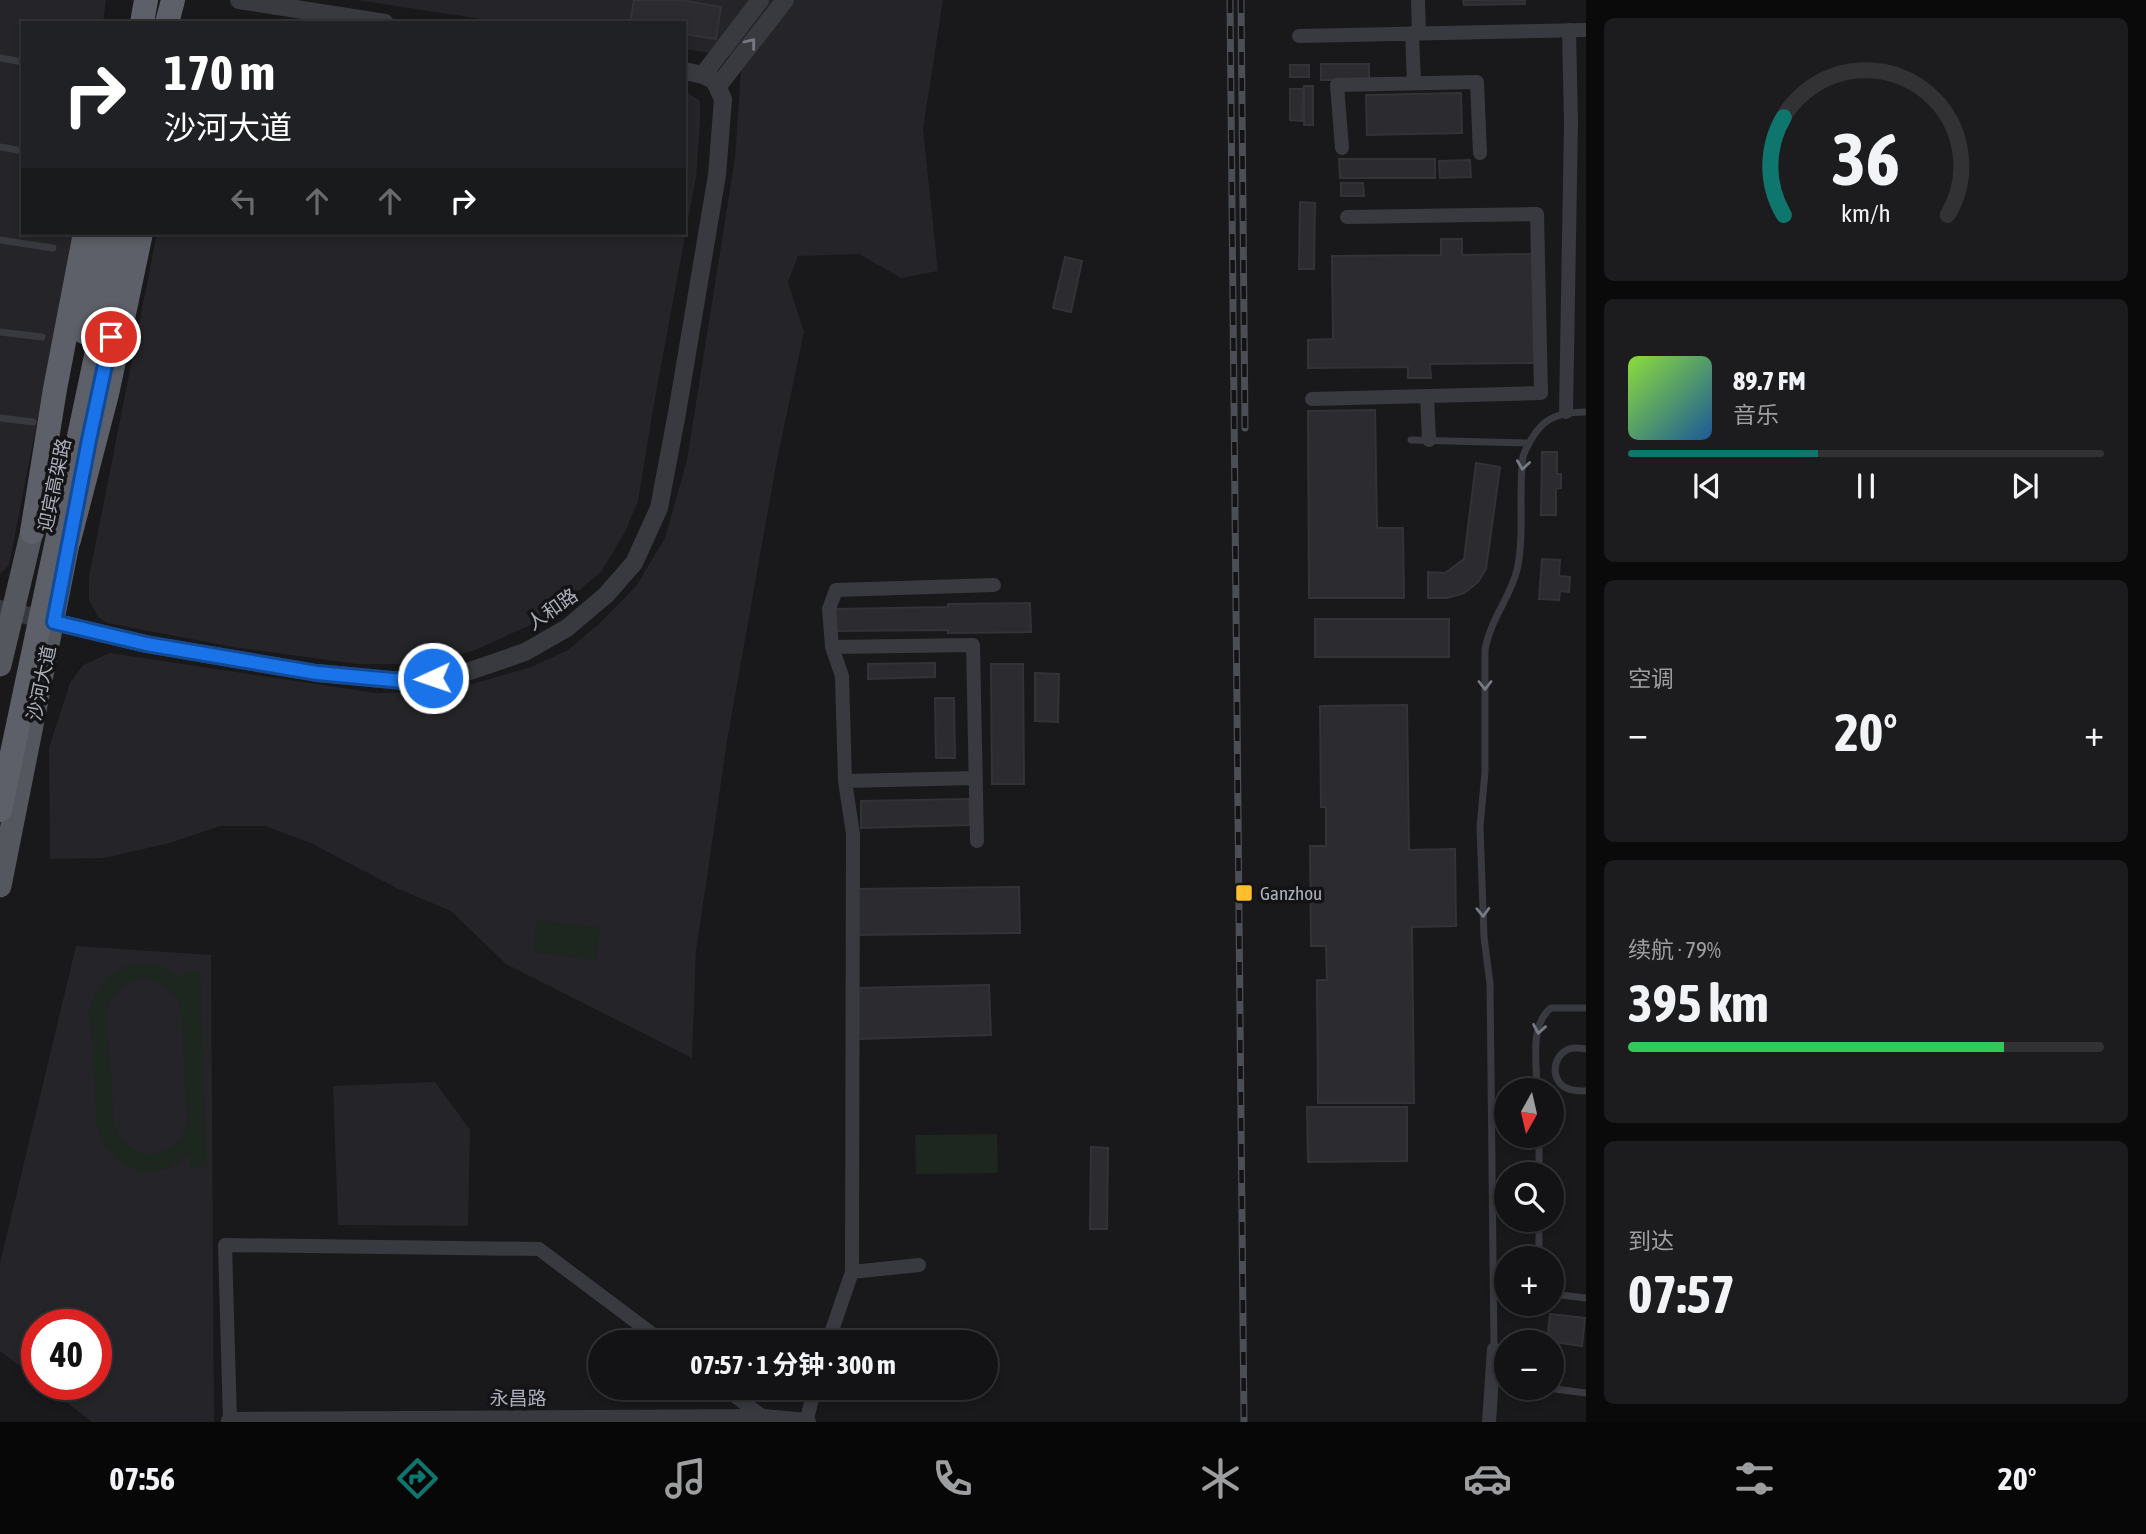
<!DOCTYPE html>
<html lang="zh">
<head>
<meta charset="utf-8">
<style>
  :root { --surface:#131214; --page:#1c1b1d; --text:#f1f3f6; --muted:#9d9ea0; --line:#323234; --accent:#0f766e }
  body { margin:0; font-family:"Asap Condensed","Noto Sans SC",sans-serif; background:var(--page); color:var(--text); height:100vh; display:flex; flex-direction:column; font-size:26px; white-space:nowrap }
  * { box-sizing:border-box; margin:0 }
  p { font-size:23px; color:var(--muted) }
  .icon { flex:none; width:38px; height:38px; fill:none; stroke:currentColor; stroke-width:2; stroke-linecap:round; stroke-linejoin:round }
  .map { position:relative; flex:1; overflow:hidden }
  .drawer { display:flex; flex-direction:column; gap:18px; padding:18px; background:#0a0a0b; width:560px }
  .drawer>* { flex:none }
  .hud { position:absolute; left:21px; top:21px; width:665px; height:214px; border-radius:0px; box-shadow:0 4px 10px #0003,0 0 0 2px var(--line); background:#202124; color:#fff; overflow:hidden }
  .needle { width:46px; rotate:188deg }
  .fabs { position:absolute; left:1494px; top:1078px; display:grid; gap:14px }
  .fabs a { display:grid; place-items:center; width:70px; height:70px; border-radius:50%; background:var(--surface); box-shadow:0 4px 10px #0003,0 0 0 2px var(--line); font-size:35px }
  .speed { position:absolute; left:21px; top:1309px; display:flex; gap:14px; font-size:35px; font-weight:700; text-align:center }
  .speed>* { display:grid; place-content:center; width:91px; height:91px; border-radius:50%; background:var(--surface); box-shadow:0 4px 10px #0003,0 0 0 2px var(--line); line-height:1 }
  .speed .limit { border:10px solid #d22; background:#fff; color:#111 }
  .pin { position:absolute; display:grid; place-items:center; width:60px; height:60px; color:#fff; margin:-30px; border:4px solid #fff; border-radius:50%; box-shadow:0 2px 7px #0007 }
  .me { position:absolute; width:77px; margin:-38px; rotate:267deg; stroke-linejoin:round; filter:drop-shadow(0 0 5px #0008) }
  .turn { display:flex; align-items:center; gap:24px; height:147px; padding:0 28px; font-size:32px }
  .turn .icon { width:91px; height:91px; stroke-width:2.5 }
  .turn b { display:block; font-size:49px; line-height:60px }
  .lanes { display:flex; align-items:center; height:66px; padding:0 28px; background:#0003; justify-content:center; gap:35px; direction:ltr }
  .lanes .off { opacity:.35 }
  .big { font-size:52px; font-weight:700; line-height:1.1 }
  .drawer .widget { flex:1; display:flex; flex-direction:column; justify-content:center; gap:10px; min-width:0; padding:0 24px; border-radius:10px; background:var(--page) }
  .drawer .dial { align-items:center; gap:0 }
  .dial svg { height:182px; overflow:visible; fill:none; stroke:var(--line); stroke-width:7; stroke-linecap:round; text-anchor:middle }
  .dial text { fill:var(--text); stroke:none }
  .song { display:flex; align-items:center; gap:21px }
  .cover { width:84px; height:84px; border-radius:10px; background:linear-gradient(135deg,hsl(90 70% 55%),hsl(210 70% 35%)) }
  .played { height:7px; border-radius:4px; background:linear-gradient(90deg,var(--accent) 40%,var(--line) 40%) }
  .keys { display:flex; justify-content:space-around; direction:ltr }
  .heat { display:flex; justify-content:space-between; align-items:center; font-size:38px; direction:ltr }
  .charge { height:10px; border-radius:5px; background:linear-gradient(90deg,#34c759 79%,var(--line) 0) }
  .trip { position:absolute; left:588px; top:1330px; width:410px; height:70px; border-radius:35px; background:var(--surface); box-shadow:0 4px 10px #0003,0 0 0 2px var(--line); font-weight:700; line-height:70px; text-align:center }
  .tab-bar { display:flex; height:112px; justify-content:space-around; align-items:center; background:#080708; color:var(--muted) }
  .tab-bar .icon { width:49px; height:49px }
  .tab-bar .current { color:var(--accent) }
  .tab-bar b { font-size:32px; color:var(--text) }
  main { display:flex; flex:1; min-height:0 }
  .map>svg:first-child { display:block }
</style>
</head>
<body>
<main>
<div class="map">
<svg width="1586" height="1422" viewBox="0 0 1586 1422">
  <rect width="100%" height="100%" fill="#19181b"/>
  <!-- built -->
  <path fill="#252428" d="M0,0H106L103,23H23V233H74L9,565L0,574Z
    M357,0H943L923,129L938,271L901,278L859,254L798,256L788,282L804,332L777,460L728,735L696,951L692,1058L506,964L451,911L396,888L311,843L265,826H220L170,843L104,858L50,859L49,748L70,683L83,665L110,653L376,693L444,692L531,667L568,650L600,623L636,586L665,538L687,460L735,158L741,70L728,56L684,49V23H507Z
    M684,90L700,101V123L696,177L653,409L638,501L625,532L601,572L561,605L528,626L473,651L419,664H357L233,647L107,623L98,617L89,600V577L157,233H684Z
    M76,946L211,955L214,1422H92L43,1384H96V1325H37V1379L0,1351V1263Z
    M435,1082L470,1130L468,1226L338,1225L333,1086Z"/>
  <!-- green -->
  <path fill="#1e2620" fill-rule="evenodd" d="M537,920L600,928L596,960L533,952Z
    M137,963C156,962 170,968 184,980L185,973L200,972L207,1167L190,1168L189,1155C173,1168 155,1176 134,1169C120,1164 109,1154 102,1141C95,1125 96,1105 95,1088C93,1063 91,1038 89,1013C94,986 110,969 137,963ZM142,979C162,980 176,991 181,1010L187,1120C179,1163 127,1166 114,1124L107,1013C111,994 122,983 142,979Z
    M997,1134L998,1173L916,1174L915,1135Z"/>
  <!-- building -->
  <path fill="#2c2b2f" stroke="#333237" stroke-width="2" d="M634,0H680L721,7L716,39L684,34V23H630Z
    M1463,0H1525V4L1464,5Z
    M1321,64H1369V80H1321Z
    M1290,65H1309V77H1290Z
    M1304,86H1313V125H1304Z
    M1290,89H1303L1302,121L1290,120Z
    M1461,93L1462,133L1367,135L1366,95Z
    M1339,159H1435V178H1340Z
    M1470,160L1471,177L1440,178L1439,161Z
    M1341,183H1363L1364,196H1341Z
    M1300,202L1315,203L1314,269H1299Z
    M1441,239H1462V255L1533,254L1535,363L1430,364L1431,378H1408V367L1308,368V340L1333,339L1332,256L1441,255Z
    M1065,257L1082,261L1071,312L1053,308Z
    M1375,410L1377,528H1403L1404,598H1309L1308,411Z
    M1542,452H1557V474H1561V488L1556,489V515H1541Z
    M1476,463L1500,467L1486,569L1478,582L1464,593L1447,598H1428V572L1445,573L1464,559Z
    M1542,559L1560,560L1559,576L1570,577L1569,592L1560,591L1559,600L1539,599Z
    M1030,603L1031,632L948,633V630L836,631V609L948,607V604Z
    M1315,619H1449V657H1315Z
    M935,663V677L868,679V664Z
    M991,664H1023L1024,784H992Z
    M1035,673L1059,674L1058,722L1035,721Z
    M935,698H954L955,758H936Z
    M1407,705L1409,850L1455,849L1456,926L1412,927L1414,1103H1318L1317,980H1327L1326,946H1311L1310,846H1326V807H1321L1320,706Z
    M969,799L970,825L861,828V801Z
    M1019,887L1020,933L854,935V889Z
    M989,985L991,1035L858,1039L857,988Z
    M1307,1107H1407V1161L1308,1162Z
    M1091,1147L1108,1148L1107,1229H1090Z
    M1550,1314L1585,1318L1582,1346L1547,1341Z"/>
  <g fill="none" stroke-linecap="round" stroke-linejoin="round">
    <!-- service -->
    <path stroke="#393a40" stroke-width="7" d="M0,58L23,62
      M0,147L23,151
      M0,240L53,248
      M0,332L42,337
      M0,418L33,422
      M1411,440L1528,443
      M1586,1049C1580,1048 1574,1047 1569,1049C1551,1056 1550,1083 1569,1089C1574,1091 1581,1091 1586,1091
      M1537,1090C1537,1065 1529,1025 1551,1008H1586
      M1539,1136V1174
      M1539,1220V1258
      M1552,1294L1586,1298
      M1507,1372L1497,1359L1494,1349L1490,984L1484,937L1480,827L1485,772V650C1490,620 1510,598 1517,570C1525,535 1518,492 1523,456C1537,423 1550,412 1586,412
      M1547,1388L1586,1393"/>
    <!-- minor -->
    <path stroke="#393a40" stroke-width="14" d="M1418,0L1419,33
      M1412,33L1414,83
      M1299,36L1586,30
      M1342,148L1337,85L1477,82L1480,153
      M1427,396L1429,440
      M1312,399L1541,393L1537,214L1347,217
      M1566,412L1571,123L1569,30
      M832,647L973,645L977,841
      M845,781L975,778
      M852,1272L853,834L845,781L842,676L832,647L829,609L836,590L994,585
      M828,1342L852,1272L919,1265
      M724,1388L766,1419
      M230,1421L225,1245L539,1249L663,1342
      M806,1422L815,1388
      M1489,1422L1494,1349"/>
    <!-- tertiary -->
    <path stroke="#393a40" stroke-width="18" d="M239,0L385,23
      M703,75L760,0
      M718,86L785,0
      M0,609L146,644L317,673L414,682L470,671L525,652L567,628L606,595L634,563L659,508L677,413L717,175L723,99L714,80L703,75L684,71
      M230,1421L764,1418L807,1422"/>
    <!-- primary -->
    <path stroke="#55575f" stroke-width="23" d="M0,665L36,514
      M0,886L69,539"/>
    <!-- trunk -->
    <path stroke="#5d6068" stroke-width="24" d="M142,23L146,0
      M167,23L173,0
      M32,532L55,389L85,233
      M69,540L107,394L141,233"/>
    <!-- rail casing -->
    <g stroke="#4c4e55" stroke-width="7">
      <path id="rail" d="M1230,0L1244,1422
        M1241,0L1245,428"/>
    </g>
    <!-- rail -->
    <use href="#rail" stroke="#141316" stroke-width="4.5" stroke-dasharray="13" stroke-linecap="butt"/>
    <!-- trunk-bridge -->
    <path stroke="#5d6068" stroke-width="24" d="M84,332L103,233
      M0,810L122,233"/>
  </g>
  <!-- one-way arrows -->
  <defs><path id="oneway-chevron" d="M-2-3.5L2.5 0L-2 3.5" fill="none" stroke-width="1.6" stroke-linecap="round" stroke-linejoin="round" transform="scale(1.75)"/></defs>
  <g stroke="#777a84">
    <use href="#oneway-chevron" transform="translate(751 43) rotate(-52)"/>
    <use href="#oneway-chevron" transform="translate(1523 465) rotate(98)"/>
    <use href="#oneway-chevron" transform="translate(1485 685) rotate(90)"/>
    <use href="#oneway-chevron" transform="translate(1483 912) rotate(88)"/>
    <use href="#oneway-chevron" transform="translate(1539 1029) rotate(100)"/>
  </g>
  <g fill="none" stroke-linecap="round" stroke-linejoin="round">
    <!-- route casing -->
    <g stroke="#114b97" stroke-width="18">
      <path id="route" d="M111,337L89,440L54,622L146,644L317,673L414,682L433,678"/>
    </g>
    <!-- route -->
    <use href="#route" stroke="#1a73e8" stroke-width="12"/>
  </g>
  <!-- markers -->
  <rect fill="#fdbf2e" stroke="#141316" stroke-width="2.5" x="1235" y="884" width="18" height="18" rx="3.5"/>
  <g text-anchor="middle" stroke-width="7" stroke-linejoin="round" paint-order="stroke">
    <!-- street labels -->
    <g font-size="19" fill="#aaafbb" stroke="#141316">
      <text transform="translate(54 485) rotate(-78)" y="7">迎宾高架路</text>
      <text transform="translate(552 609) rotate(-35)" y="7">人和路</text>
      <text transform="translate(41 683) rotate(-78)" y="7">沙河大道</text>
      <text x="518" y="1405">永昌路</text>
    </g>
    <!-- poi labels -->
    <g font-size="19" fill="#aaafbb" stroke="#141316" text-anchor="start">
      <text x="1260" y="900">Ganzhou</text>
    </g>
  </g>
</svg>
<div class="fabs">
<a><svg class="needle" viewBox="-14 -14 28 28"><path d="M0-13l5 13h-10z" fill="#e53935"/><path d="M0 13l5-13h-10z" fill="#9d9ea0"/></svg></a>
<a><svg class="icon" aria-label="search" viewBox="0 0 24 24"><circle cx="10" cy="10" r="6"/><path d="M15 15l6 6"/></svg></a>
<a>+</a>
<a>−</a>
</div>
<div class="speed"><div class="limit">40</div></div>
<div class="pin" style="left:111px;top:337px;background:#d93025"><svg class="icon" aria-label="arrive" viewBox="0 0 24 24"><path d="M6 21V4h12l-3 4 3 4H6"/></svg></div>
<svg class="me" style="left:433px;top:678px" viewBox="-20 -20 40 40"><circle r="17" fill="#1a73e8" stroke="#fff" stroke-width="3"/><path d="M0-11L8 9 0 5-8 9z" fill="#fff"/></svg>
<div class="trip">07:57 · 1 分钟 · 300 m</div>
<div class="hud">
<div class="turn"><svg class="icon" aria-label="right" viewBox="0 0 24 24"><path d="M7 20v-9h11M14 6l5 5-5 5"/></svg><div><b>170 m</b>沙河大道</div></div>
<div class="lanes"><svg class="icon off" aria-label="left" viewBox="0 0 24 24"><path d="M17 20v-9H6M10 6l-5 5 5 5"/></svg><svg class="icon off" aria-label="ahead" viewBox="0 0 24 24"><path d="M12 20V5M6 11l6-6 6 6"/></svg><svg class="icon off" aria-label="ahead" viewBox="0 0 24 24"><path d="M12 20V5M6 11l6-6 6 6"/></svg><svg class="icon" aria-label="right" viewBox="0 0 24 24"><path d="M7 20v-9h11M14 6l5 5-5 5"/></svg></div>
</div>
</div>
<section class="drawer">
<div class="widget dial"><svg viewBox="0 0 100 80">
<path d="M14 69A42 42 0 1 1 86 69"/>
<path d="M14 69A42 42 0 0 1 14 26" stroke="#0f766e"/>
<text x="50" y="56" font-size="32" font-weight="700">36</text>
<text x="50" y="72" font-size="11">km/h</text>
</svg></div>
<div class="widget">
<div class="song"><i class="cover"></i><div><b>89.7 FM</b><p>音乐</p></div></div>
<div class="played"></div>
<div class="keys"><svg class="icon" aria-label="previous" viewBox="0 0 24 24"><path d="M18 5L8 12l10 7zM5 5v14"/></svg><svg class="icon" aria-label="pause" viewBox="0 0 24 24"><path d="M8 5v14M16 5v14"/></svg><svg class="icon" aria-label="next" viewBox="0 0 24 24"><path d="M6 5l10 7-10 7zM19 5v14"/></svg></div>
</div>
<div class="widget"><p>空调</p>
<div class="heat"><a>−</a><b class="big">20°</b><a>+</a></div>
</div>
<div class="widget"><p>续航 · 79%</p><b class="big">395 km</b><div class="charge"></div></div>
<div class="widget"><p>到达</p><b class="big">07:57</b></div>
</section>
</main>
<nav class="tab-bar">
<b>07:56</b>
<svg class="icon current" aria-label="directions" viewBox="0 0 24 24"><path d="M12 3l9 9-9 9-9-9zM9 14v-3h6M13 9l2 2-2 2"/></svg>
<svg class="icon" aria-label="music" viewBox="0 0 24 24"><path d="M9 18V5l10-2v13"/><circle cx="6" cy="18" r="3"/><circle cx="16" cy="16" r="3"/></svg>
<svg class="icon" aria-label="phone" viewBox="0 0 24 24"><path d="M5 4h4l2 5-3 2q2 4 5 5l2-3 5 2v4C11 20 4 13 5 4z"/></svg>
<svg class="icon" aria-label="climate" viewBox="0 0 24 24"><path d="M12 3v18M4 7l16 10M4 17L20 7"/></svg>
<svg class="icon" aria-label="car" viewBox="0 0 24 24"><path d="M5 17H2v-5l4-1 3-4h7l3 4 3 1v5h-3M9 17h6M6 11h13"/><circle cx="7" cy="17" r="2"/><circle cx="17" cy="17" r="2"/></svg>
<svg class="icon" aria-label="filters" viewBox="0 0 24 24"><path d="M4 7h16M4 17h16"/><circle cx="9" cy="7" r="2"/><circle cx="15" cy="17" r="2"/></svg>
<b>20°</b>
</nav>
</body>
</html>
